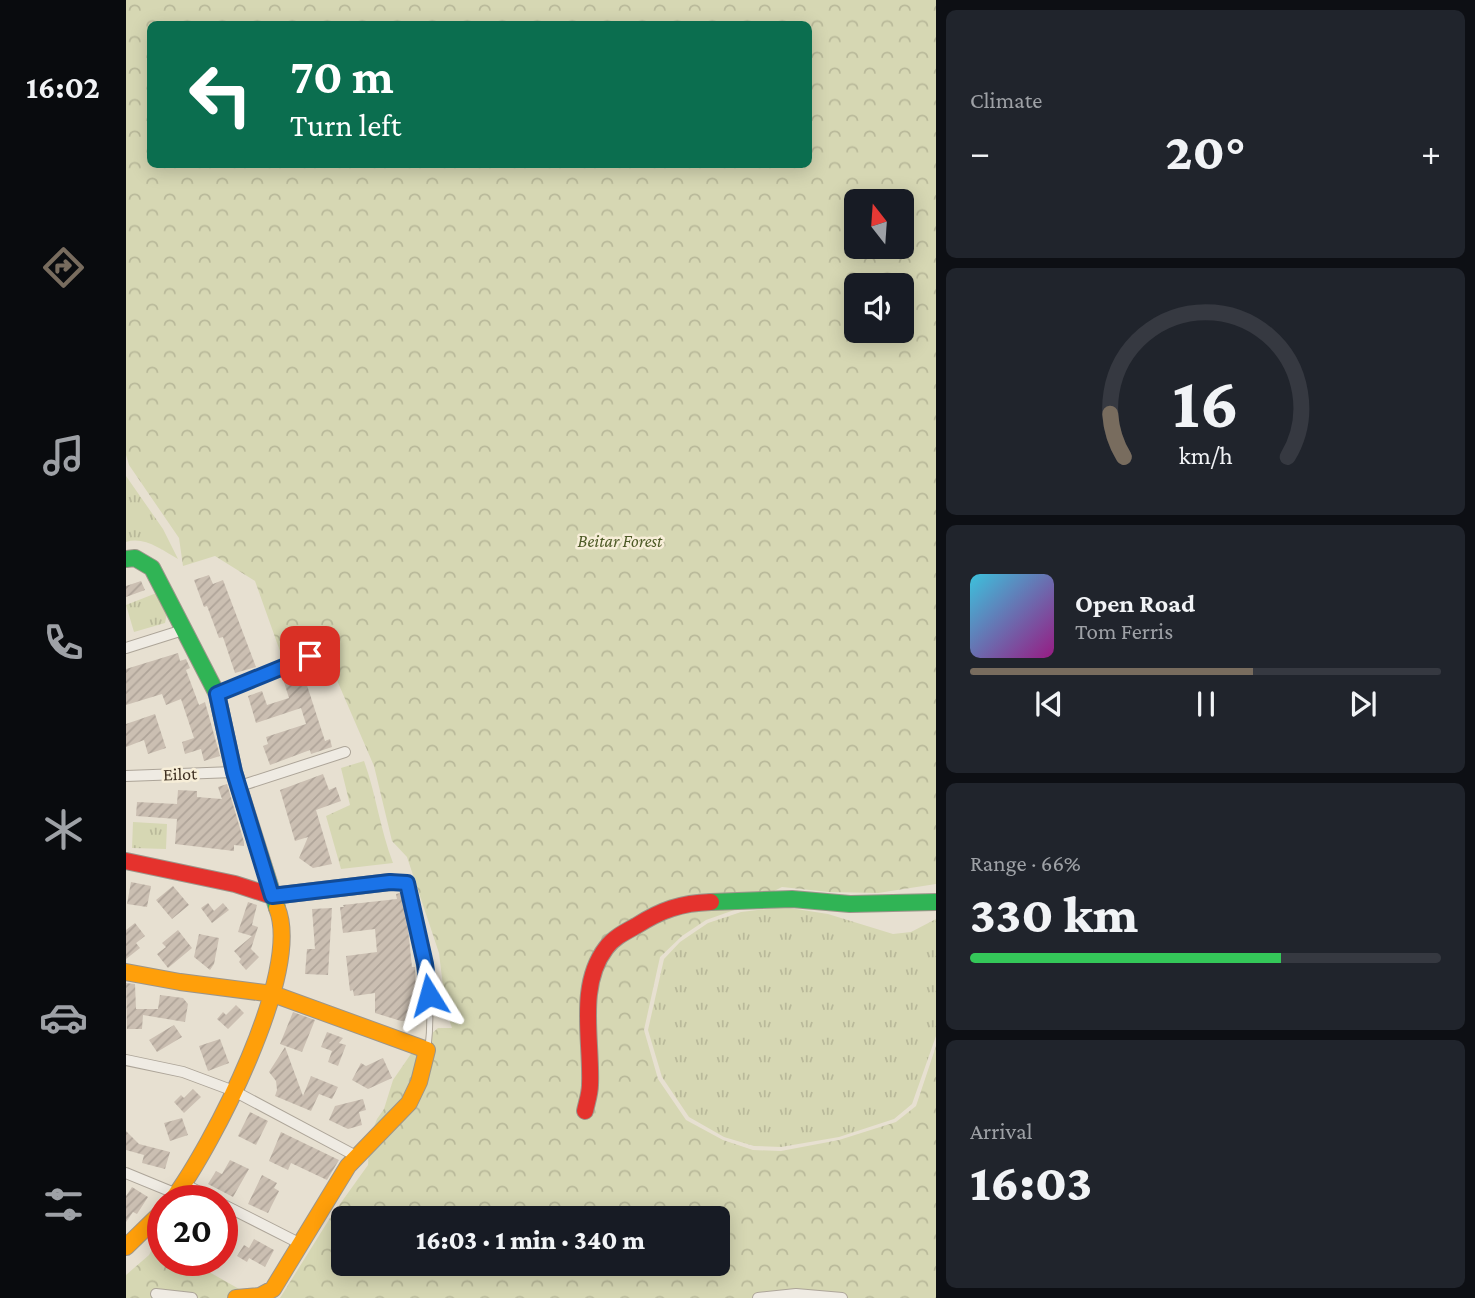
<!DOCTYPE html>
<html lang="en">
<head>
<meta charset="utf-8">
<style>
  :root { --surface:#171b24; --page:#20242c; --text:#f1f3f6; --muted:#9ea1a6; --line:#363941; --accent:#786c5e }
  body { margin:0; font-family:"Crimson Pro",serif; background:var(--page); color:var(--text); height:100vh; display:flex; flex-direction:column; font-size:26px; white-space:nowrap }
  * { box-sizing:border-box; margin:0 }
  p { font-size:23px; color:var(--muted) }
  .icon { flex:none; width:38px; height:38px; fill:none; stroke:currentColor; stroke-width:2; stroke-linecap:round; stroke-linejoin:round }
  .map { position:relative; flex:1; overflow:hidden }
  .details { display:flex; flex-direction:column; gap:10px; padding:10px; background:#0d0f14; width:539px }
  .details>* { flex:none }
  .hud { position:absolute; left:21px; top:21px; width:665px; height:147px; border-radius:10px; box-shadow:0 4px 18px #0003; background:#0b6e4f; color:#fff; overflow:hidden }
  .needle { width:46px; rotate:343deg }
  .tools { position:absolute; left:718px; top:189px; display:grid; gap:14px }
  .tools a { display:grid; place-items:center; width:70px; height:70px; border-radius:10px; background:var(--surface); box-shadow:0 4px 18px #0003; font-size:35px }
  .speed { position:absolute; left:21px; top:1185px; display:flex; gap:14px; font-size:35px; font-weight:700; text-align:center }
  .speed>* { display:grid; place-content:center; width:91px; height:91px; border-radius:50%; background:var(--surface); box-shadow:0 4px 18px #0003; line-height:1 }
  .speed .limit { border:10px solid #d22; background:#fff; color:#111 }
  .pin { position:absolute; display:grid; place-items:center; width:60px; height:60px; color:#fff; margin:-30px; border-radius:14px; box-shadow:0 4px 10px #0006 }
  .me { position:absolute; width:77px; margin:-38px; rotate:352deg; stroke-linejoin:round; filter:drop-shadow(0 0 5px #0008) }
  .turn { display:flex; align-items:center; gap:24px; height:147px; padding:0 28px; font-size:32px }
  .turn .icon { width:91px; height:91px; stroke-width:2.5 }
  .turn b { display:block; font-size:49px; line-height:60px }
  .big { font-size:52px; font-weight:800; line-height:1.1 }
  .details .widget { flex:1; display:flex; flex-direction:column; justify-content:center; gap:10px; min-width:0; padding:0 24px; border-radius:10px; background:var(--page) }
  .details .dial { align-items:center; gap:0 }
  .dial svg { height:182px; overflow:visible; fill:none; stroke:var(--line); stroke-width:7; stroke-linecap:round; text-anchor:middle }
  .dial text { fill:var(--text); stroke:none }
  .song { display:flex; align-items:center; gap:21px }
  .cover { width:84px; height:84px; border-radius:10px; background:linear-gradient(135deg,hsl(190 70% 55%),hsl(310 70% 35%)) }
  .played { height:7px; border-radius:4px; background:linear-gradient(90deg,var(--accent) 60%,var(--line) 60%) }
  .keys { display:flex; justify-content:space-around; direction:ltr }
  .heat { display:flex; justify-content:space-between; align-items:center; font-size:38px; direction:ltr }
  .charge { height:10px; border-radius:5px; background:linear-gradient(90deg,#34c759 66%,var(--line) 0) }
  .trip { position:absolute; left:205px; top:1206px; width:399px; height:70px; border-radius:10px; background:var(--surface); box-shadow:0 4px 18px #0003; font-weight:800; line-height:70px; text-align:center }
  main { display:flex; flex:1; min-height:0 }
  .menu { display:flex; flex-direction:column; width:126px; justify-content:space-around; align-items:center; background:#090b0e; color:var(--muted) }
  .menu .icon { width:49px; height:49px }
  .menu .active { color:var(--accent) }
  .menu b { font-size:32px; color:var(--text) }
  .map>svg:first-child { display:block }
</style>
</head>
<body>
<main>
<nav class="menu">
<b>16:02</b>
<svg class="icon active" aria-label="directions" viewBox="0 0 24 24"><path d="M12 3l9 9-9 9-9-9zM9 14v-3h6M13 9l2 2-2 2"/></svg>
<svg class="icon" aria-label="music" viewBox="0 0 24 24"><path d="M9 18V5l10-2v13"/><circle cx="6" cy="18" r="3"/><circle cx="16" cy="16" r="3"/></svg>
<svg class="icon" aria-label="phone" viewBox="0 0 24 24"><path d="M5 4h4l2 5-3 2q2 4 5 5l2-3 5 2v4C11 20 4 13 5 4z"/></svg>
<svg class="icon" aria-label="climate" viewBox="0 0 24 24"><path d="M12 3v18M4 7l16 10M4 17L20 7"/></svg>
<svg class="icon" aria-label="car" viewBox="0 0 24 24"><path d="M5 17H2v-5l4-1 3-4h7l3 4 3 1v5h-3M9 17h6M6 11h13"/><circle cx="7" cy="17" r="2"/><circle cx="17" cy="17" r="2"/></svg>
<svg class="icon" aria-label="filters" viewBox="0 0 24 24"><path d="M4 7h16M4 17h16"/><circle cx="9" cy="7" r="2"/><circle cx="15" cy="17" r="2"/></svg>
</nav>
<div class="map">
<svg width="810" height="1298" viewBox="0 0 810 1298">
  <defs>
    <pattern id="grass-tufts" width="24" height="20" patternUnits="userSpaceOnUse" patternTransform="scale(1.75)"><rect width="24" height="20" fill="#d6d7b3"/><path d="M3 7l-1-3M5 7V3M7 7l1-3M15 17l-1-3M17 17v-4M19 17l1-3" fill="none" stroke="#b9b99a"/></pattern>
    <pattern id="forest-crowns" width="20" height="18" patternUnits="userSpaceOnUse" patternTransform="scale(1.75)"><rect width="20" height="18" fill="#d6d7b3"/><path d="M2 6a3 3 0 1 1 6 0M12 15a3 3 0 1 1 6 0" fill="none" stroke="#b9b99a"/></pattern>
    <pattern id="building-hatch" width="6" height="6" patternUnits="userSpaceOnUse" patternTransform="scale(1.75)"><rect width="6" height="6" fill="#cbbfb2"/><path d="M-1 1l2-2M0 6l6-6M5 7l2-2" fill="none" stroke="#afa499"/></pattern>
  </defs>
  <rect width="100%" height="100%" fill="#e7e0d1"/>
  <!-- grass -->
  <path fill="url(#grass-tufts)" d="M0,476L37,529L52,559C36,550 18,536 0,542Z
    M33,592L41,613L39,623L8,632L0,605Z
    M7,822L41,824L40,849L6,848Z
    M657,907L702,914L767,934L785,932L810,919V1036L786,1104L768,1119L713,1137L655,1147L628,1146L598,1137L563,1117L536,1077L522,1030L538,959L554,942L582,923L615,912Z"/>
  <!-- forest -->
  <path fill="url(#forest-crowns)" fill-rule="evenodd" d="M0,0H810V884L752,893L703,892L656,887L614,908L580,920L556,936L534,957L518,1030L532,1079L560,1120L597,1140L627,1150L655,1151L713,1140L770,1122L790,1106L810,1046V1298H154L204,1218L242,1165L244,1137L251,1119L258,1109L267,1080L289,1048L312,1028H326L320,1011L313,953L281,857L266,841L248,766L207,671L189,640L155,654L129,581L89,556L57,566L53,538L3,465L0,455ZM24,24H682V164H24ZM730,201H775V247H730ZM730,285H775V331H730ZM217,1218H592V1264H217Z
    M238,761C250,794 254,829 267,863L215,869L200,816L224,805L215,768Z
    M30,1242L37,1246V1260H62L129,1298H0V1275L23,1255Z"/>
  <!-- building -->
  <path fill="url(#building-hatch)" d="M83,575L87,584L97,580L130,667L109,673L97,637L93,638L81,606L78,607L68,580Z
    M15,581L19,590L0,597V586Z
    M52,653L54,661L60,659L64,668L60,670L73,705L79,702L94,756L78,761L75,749L59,754L56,742L68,738L55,699L40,705L36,694L0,705V669Z
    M178,676L199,741L204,739L206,747L185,754L184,750L144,765L137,746L142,744L140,737L180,724L175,708L130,723L122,696L136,691L141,705L163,698L158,682Z
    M29,714L40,748L22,754L18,740L0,747V724Z
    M197,774L203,790L210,787L215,801L190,810L206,864L187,868L173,858L182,837L169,841L154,790Z
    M101,784L118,842V846L108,845V851L49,844L51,819L10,816L11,802L51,804L52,790L71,791V797L96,799L92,787Z
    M5,882L25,886L21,907L1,904Z
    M47,886L63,905L46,919L30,900Z
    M278,892L284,918L281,919L286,967H289L290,1003H295V1022L275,1021L249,1013V993L228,996L227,990L224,991L220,956L251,952L249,929L217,933L214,907H218L217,905L271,899L270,894Z
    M122,902L131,905L126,925L132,927L125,949L133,957L120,970L113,962L115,959L108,951L126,936L112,932Z
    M82,903L88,911L97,903L103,910L86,923L75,908Z
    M206,908L202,975L179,974L181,949H189L186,909Z
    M9,923L19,936L10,943L14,948L0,959V930Z
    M52,930L66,948L42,968L31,954L40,947L36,943Z
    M73,934L93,938L88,964L84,970L68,957Z
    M0,983L9,984L10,1009H32L34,995L57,998L62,1004L59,1022L17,1015L16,1029H1Z
    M110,1005L118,1013L102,1029L91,1019L97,1012L100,1015Z
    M167,1012L189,1020L176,1052L154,1044Z
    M48,1025L56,1037L31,1052L23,1040Z
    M201,1032L217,1038L213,1043L220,1045L212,1066L202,1062L206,1051L195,1047Z
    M94,1039L103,1063L82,1071L73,1046Z
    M159,1047L177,1096L185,1076L212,1087L206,1099L193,1094L185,1111L149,1096L151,1090L150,1081L143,1072Z
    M257,1058L266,1078L242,1089L226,1080L235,1063L240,1066Z
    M67,1089L75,1097L58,1113L48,1102L55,1095L58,1098Z
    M237,1099L240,1110L233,1112L236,1125L222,1129L203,1120L209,1106Z
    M124,1112L142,1121L130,1145L112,1136Z
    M56,1118L62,1135L44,1141L38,1123Z
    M0,1131L13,1144L44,1152L39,1169L16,1163L18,1155L0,1150Z
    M155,1132L213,1160L201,1180L165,1163L162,1170L143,1161Z
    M104,1160L123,1169L107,1197L82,1184L90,1171L96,1174Z
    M136,1175L151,1183L148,1188L153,1191L142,1213L122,1204Z
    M6,1187L22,1197L11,1214L7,1212L0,1222V1196Z
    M128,1239L148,1250L139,1267L123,1258L121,1262L111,1256L118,1245L123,1248Z"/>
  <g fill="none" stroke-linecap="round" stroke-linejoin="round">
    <!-- lane casing -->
    <g stroke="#ada599" stroke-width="7">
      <path id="lane" d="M265,882L281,883L284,893C295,943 309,995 302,1047"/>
    </g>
    <!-- street casing -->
    <g stroke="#ada599" stroke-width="12">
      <path id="street" d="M0,648L57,630
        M91,694L184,656
        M0,776L108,772
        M114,786L219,752
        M0,1060L57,1072L108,1091L230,1156
        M0,1173L51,1194
        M58,1184L89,1200
        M96,1204L173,1243
        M30,1294L66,1298
        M632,1298L670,1294L716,1298"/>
    </g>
    <!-- fast casing -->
    <g stroke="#9c958a" stroke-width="18">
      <path id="fast" d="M0,559L9,558L26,568L91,694L108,772L151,908
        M585,902L666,899L724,904L810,902"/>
    </g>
    <!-- slow casing -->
    <g stroke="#9c958a" stroke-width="18">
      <path id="slow" d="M0,972L54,982L147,994L301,1050L293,1082L283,1103L222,1166L147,1289L134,1296L110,1298
        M46,1200C86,1147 177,971 151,908
        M0,1247L37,1211"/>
    </g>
    <!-- jam casing -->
    <g stroke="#9c958a" stroke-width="18">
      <path id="jam" d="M0,861L109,884L146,896L264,882
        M459,1111C461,1102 464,1093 464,1085C466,1041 451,986 480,948C487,938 499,932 510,926C535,910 555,903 585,902"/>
    </g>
    <!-- lane -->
    <use href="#lane" stroke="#efebe3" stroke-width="5"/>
    <!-- street -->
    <use href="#street" stroke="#efebe3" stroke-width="10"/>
    <!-- fast -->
    <use href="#fast" stroke="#30b455" stroke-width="16"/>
    <!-- slow -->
    <use href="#slow" stroke="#ff9f0a" stroke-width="16"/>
    <!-- jam -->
    <use href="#jam" stroke="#e5322d" stroke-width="16"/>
  </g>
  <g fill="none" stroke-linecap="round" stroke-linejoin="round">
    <!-- route casing -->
    <g stroke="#114b97" stroke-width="18">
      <path id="route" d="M184,656L91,694L108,772L146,896L264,882L281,883L299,964L303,995"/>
    </g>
    <!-- route -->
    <use href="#route" stroke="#1a73e8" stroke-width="12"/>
  </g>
  <g text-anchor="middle" stroke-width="5" stroke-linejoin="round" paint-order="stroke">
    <!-- park labels -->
    <g font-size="18" font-style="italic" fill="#4d5a26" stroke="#f7eed8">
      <text x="494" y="547">Beitar Forest</text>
    </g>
    <!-- street labels -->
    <g font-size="18" fill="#3d2e20" stroke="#f7eed8">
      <text transform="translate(54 774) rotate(-2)" y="6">Eilot</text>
    </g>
  </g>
</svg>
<div class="tools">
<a><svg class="needle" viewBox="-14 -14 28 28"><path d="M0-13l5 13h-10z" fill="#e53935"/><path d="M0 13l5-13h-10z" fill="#9ea1a6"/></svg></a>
<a><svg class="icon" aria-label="sound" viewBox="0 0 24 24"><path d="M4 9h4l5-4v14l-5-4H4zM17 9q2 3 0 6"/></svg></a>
</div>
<div class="speed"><div class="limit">20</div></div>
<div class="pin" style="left:184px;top:656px;background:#d93025"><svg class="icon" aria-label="arrive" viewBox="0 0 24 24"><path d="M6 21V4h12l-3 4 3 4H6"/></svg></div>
<svg class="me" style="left:303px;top:995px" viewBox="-20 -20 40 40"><path d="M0-17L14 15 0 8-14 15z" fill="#1a73e8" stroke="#fff" stroke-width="4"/></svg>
<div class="trip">16:03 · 1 min · 340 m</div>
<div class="hud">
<div class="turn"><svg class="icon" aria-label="left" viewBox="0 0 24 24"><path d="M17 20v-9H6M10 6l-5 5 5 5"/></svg><div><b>70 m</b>Turn left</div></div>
</div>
</div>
<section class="details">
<div class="widget"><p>Climate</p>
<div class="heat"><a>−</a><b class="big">20°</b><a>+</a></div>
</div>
<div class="widget dial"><svg viewBox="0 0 100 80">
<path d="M14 69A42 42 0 1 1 86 69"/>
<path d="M14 69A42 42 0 0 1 8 50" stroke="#786c5e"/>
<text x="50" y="56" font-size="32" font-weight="700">16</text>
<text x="50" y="72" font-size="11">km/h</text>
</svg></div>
<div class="widget">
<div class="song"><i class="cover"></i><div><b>Open Road</b><p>Tom Ferris</p></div></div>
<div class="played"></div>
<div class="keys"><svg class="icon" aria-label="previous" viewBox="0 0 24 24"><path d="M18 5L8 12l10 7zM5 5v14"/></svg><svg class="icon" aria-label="pause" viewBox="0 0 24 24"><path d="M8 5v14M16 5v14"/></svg><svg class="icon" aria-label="next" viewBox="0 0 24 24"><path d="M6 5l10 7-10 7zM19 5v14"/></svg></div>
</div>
<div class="widget"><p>Range · 66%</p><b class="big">330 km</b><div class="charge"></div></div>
<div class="widget"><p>Arrival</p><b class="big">16:03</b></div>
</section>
</main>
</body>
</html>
